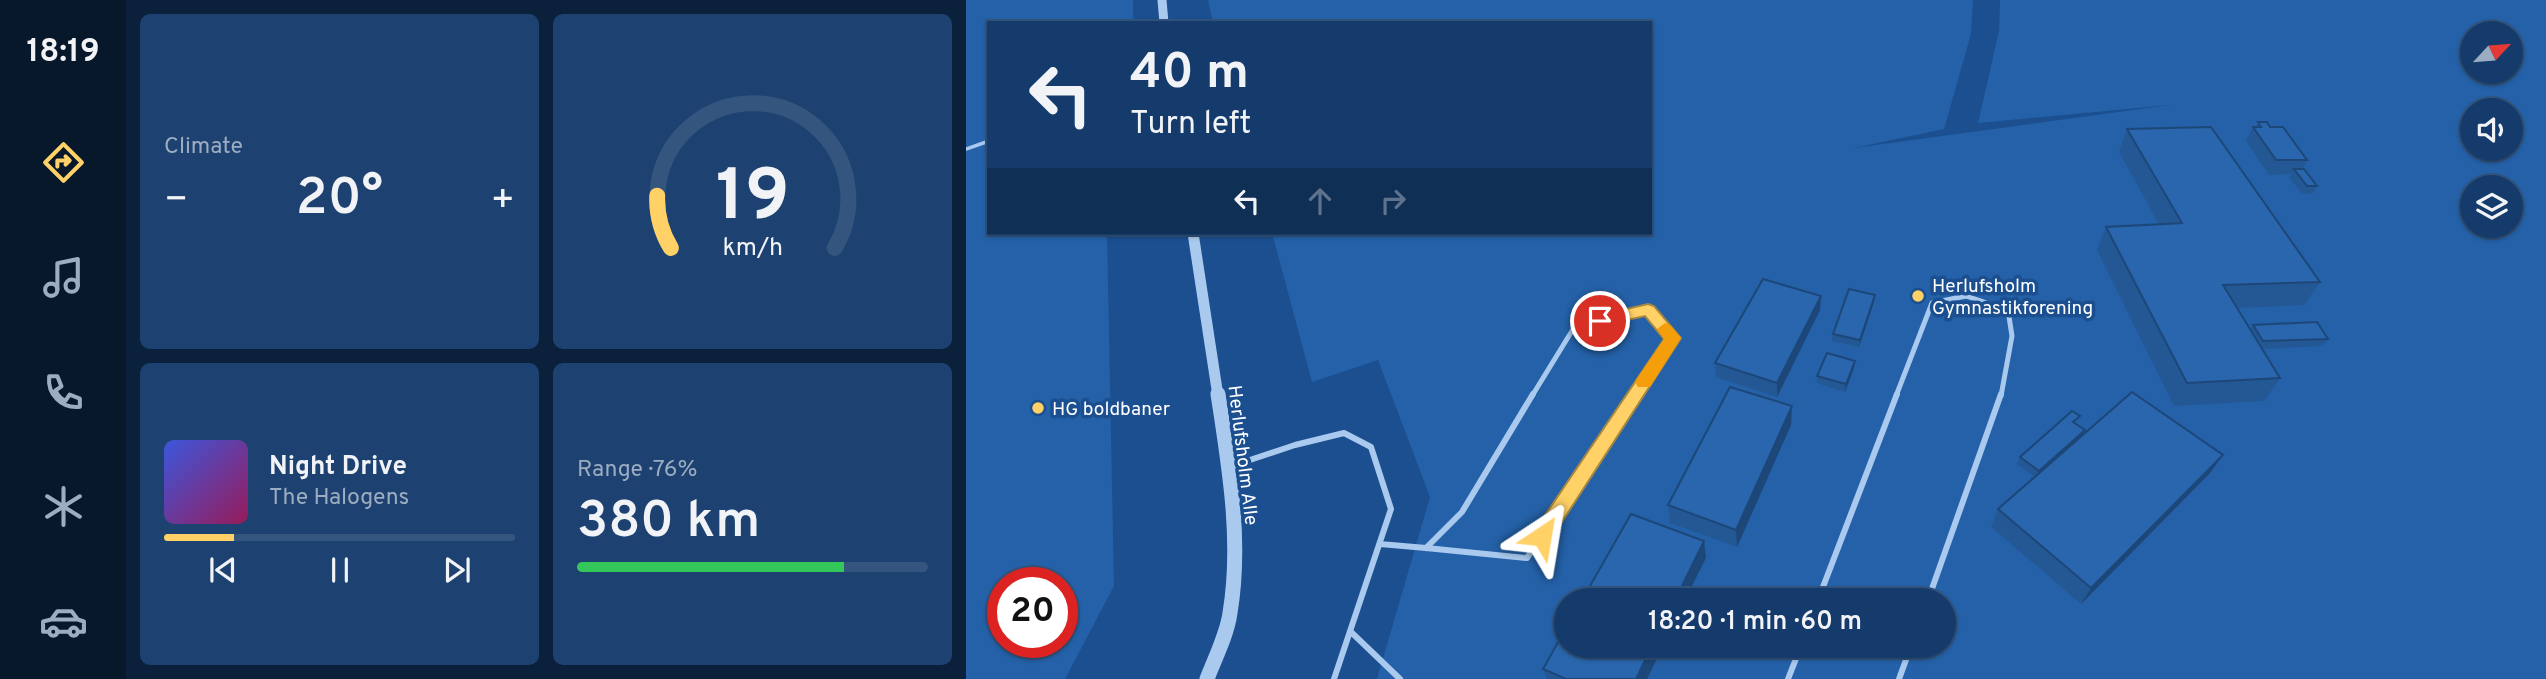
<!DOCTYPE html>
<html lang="en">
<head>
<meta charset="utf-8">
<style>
  :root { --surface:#143b6b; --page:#1d4271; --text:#f1f3f6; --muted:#9dadc1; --line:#33557e; --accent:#ffd166 }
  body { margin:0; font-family:Overpass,sans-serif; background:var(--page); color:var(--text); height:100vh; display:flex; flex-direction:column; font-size:26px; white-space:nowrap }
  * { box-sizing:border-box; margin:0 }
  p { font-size:23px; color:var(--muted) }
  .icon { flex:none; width:38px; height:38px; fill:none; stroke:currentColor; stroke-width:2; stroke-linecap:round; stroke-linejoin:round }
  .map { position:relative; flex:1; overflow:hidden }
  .side { display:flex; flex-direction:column; gap:14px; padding:14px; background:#0b203b; width:840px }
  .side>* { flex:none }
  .hud { position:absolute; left:21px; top:21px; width:665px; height:214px; border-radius:0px; box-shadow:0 2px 5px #0004,0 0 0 2px var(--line); background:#143b6b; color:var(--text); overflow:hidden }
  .needle { width:46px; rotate:64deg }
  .tools { position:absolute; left:1494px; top:21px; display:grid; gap:14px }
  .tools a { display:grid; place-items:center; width:63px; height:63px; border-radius:50%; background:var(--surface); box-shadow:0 2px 5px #0004,0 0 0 2px var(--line); font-size:35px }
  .speed { position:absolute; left:21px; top:567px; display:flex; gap:14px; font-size:35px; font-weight:700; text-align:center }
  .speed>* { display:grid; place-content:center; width:91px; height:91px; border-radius:50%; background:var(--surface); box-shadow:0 2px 5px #0004,0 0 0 2px var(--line); line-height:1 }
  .speed .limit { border:10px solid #d22; background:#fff; color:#111 }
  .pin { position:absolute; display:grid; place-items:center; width:60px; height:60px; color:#fff; margin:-30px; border:4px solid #fff; border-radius:50%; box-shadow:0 2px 7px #0007 }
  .me { position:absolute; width:77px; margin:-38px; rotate:33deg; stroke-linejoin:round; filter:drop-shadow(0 0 5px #0008) }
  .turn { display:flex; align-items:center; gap:24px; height:147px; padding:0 28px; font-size:32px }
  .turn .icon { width:91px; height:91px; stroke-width:2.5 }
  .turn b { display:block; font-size:49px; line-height:60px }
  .lanes { display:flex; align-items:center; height:66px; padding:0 28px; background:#0003; justify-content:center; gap:35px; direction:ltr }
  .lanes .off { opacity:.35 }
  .big { font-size:52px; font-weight:600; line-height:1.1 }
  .side .card { flex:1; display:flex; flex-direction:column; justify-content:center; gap:10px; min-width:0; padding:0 24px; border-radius:10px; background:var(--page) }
  .side .dial { align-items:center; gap:0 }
  .dial svg { height:182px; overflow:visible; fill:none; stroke:var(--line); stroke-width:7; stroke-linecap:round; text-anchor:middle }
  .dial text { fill:var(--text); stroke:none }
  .song { display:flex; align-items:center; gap:21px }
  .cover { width:84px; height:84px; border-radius:10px; background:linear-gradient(135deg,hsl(230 70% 55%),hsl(330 70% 35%)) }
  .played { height:7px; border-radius:4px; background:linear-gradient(90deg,var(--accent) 20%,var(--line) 20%) }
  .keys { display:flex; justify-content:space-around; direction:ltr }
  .heat { display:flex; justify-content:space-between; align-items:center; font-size:38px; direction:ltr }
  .charge { height:10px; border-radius:5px; background:linear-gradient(90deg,#34c759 76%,var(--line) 0) }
  .side .tiles { flex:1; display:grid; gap:14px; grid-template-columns:repeat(2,1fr) }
  .trip { position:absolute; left:588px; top:588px; width:402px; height:70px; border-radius:35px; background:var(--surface); box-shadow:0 2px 5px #0004,0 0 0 2px var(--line); font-weight:600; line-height:70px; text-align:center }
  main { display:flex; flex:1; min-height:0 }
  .tab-bar { display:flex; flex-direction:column; width:126px; justify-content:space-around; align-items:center; background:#08182b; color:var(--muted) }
  .tab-bar .icon { width:49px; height:49px }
  .tab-bar .on { color:var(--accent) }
  .tab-bar b { font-size:32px; color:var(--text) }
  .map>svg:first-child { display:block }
</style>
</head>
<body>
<main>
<nav class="tab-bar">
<b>18:19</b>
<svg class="icon on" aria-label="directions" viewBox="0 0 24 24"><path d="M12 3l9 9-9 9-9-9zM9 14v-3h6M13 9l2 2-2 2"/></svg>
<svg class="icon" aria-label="music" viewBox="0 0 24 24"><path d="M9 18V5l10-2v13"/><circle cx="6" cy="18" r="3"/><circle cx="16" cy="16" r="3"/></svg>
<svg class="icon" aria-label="phone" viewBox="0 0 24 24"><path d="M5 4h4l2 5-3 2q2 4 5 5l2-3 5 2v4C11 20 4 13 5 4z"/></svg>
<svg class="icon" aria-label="climate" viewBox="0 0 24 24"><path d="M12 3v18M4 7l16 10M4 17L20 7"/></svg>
<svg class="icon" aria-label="car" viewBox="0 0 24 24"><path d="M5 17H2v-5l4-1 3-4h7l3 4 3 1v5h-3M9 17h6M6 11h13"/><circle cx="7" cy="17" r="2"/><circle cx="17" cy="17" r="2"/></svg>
</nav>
<section class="side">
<div class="tiles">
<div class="card"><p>Climate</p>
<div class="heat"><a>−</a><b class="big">20°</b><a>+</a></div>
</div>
<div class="card dial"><svg viewBox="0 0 100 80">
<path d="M14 69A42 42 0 1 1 86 69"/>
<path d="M14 69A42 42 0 0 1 8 46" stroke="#ffd166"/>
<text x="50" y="56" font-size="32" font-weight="700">19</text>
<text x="50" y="72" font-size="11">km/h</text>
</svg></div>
<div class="card">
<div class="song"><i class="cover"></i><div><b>Night Drive</b><p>The Halogens</p></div></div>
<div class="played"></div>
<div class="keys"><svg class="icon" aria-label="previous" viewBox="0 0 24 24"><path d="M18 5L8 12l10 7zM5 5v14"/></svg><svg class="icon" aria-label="pause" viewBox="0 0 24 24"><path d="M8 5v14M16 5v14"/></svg><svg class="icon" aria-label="next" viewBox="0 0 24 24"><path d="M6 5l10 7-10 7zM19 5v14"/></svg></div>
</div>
<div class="card"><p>Range · 76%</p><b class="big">380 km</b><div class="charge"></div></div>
</div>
</section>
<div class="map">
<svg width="1580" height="679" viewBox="0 0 1580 679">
  <rect width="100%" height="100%" fill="#1b4f8f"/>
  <!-- green -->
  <path fill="#2461a8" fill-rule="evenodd" d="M0,0H167V23H23V233H141L148,586L99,679H0ZM37,583H96V642H37Z
    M242,0H1007L1005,34L978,129L888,148L1204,105L1012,123L1033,31L1034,0H1580V679H411L464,497L412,360L346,382L306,233H684V23H247ZM1507,33H1545V72H1507ZM1507,110H1545V149H1507ZM1507,187H1545V226H1507ZM600,600H978V646H600Z"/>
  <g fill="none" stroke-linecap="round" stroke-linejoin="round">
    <!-- service-far2 -->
    <path stroke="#a9c9ee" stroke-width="3.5" d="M0,149L23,141"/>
    <!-- service-far1 -->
    <path stroke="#a9c9ee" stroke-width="5" d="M566,396L609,326L683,310L707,338L668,396
      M930,396L966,303L1000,296L1042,310L1046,336L1035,396"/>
    <!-- service -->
    <path stroke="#a9c9ee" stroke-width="6" d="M266,466L329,445L378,433L405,447L425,509L368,679
      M414,544L460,548
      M460,548L561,558L670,394
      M460,548L496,512L567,394
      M852,600L931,394
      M962,600L1035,394
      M384,631L434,679
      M822,679L835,646
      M933,679L945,646"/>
    <!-- tertiary-far2 -->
    <path stroke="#a9c9ee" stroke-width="9" d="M196,0L198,23"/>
    <!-- tertiary-far1 -->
    <path stroke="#a9c9ee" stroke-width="11" d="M227,233L252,396"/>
    <!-- tertiary -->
    <path stroke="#a9c9ee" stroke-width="15" d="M241,679C249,658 261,635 264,613C276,541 263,466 252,394"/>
  </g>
  <!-- wall -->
  <path fill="#245895" d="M1292,122L1304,127L1341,160L1336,169L1351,186L1347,193L1336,194L1323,177L1325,174L1303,175L1280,141L1287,127H1290Z
    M1161,129L1354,282L1338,305L1271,308L1284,329L1287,325L1362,339L1356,346L1296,349L1314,378L1298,401L1208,406L1131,250L1140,227L1193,224L1153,152Z
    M909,295L908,302L893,347L866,341L867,334Z
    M855,296L854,310L811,397L750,377L749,363Z
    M889,361L888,368L879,392L851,383V376Z
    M1110,424L1116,436L1244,473L1115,604L1025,527L1032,509L1069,477L1051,464L1054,457Z
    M825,425L771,547L704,523L702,505Z
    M600,646H697L681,679H581L577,669Z"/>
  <!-- shaded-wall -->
  <path fill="#1d4779" d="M909,295L908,302L893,347L894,340Z
    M855,296L854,310L811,397V383Z
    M889,361L888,368L879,392L880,384Z
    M826,406L825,425L771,547L770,530Z
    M1119,430L1115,437L1070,478L1073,471Z
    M1257,455L1244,473L1115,604L1125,588Z
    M738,541L740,558L719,600H709Z
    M686,646H697L681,679H670Z"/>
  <!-- building -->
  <path fill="#2a66ad" stroke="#1d4779" stroke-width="2" d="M1292,122H1301L1304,127H1317L1341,160H1310L1287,127H1295Z
    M1245,127L1354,282L1257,285L1314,378L1221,383L1140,227L1216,223L1161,129Z
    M1328,169H1338L1351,186H1341Z
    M797,279L855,296L811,383L749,363Z
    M883,289L909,295L894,340L867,334Z
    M1351,322L1362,339L1297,341L1287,325Z
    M861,353L889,361L880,384L851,376Z
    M764,387L826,406L770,530L702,505Z
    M1166,392L1257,455L1125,588L1032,509Z
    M1106,411L1114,416L1107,422L1119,430L1073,471L1054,457Z
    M665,514L738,541L709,600H616Z
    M600,628V646H686L670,679H600L577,669Z"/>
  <!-- route -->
  <path fill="#ffd166" stroke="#a68842" stroke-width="2" d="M682,304L688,306L715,338L583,542L576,545L569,542L566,536L569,530L698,339L679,316L634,326L626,321L634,315Z"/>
  <!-- slow -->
  <path fill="#f59e0b" d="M699,323L704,325L715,338L684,387H672L669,382L672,377L698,339L691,329Z"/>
  <!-- markers -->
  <g fill="#ffd166" stroke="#1b4f8f" stroke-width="2.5">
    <circle cx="952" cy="296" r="7"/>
    <circle cx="72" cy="408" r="7"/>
  </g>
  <g text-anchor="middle" stroke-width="7" stroke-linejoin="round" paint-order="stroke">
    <!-- poi labels -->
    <g font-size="19" fill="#fff" stroke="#1b4f8f" text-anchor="start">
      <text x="966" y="292">Herlufsholm<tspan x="966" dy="22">Gymnastikforening</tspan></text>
      <text x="86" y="415">HG boldbaner</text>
    </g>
    <!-- street labels -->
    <g font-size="19" fill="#fff" stroke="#1b4f8f">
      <text transform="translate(278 455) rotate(83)" y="7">Herlufsholm Alle</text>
    </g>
  </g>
</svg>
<div class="tools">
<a><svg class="needle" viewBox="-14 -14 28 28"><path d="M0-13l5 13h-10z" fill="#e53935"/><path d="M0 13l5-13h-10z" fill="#9dadc1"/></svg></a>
<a><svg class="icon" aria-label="sound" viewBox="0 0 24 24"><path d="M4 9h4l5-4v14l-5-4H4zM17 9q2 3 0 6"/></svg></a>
<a><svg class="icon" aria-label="layers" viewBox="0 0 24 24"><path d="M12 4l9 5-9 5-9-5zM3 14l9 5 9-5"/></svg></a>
</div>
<div class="speed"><div class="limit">20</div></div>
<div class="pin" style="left:634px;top:321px;background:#d93025"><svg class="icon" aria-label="arrive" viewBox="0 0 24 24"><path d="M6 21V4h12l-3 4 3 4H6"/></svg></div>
<svg class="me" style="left:576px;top:536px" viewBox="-20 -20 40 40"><path d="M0-17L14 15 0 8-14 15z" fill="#ffd166" stroke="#fff" stroke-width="4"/></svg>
<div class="trip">18:20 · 1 min · 60 m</div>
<div class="hud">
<div class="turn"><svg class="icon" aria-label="left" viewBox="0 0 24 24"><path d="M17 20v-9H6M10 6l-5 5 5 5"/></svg><div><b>40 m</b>Turn left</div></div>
<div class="lanes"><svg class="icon" aria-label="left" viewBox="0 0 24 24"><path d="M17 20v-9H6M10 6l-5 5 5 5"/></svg><svg class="icon off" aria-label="ahead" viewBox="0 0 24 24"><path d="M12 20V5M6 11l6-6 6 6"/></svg><svg class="icon off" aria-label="right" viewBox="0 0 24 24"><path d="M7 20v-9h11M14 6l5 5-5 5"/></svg></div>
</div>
</div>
</main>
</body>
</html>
